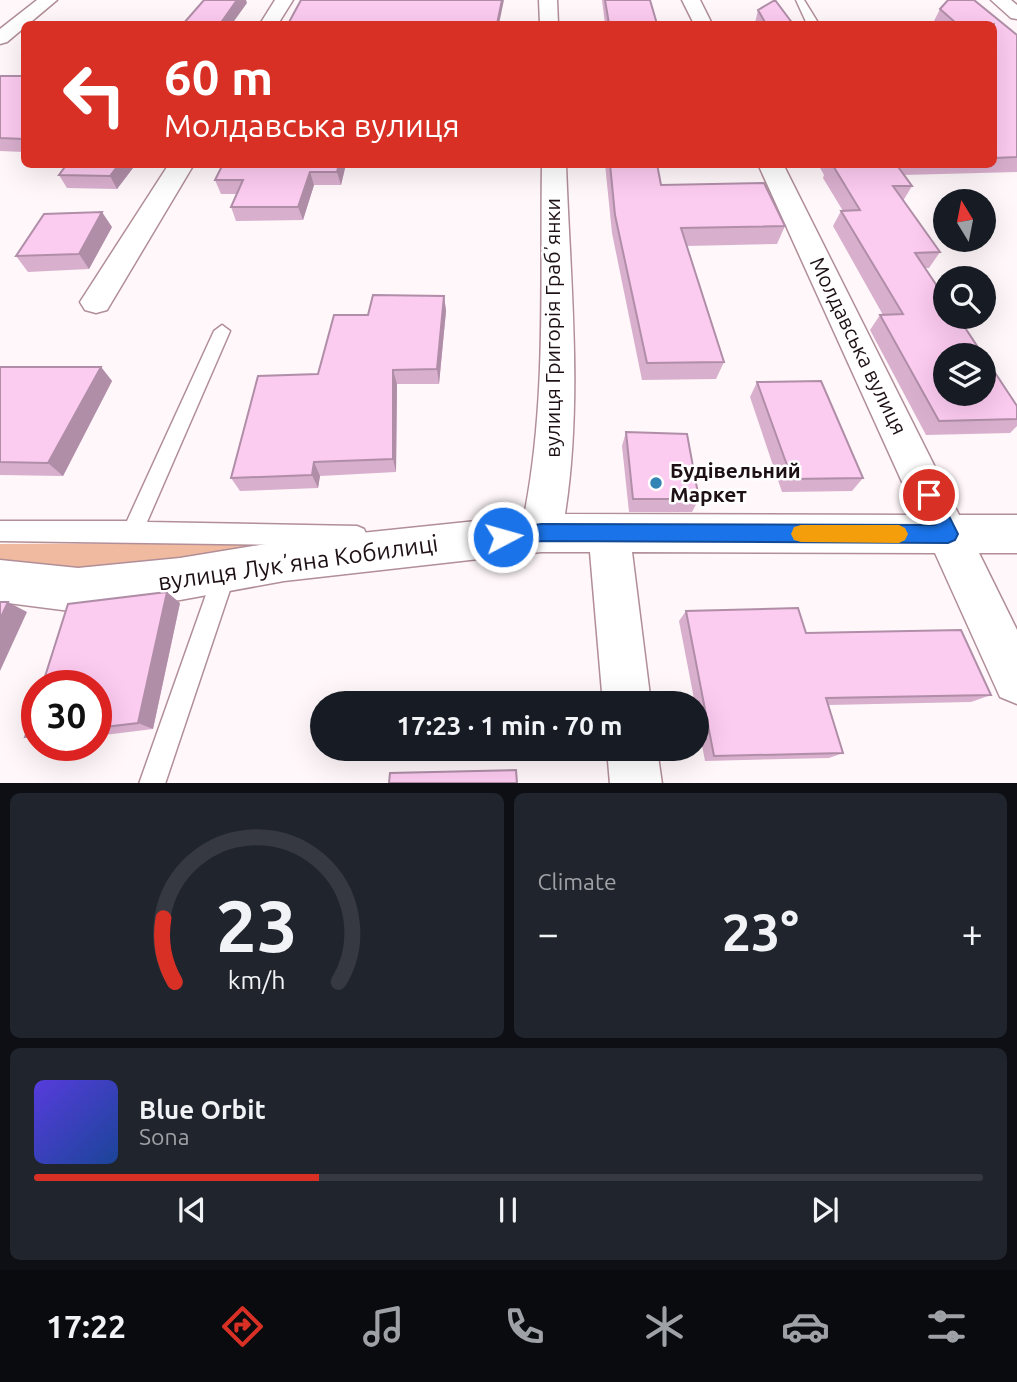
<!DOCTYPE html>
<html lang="en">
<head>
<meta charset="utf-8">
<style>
  :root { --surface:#171b24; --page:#20242c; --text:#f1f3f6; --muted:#9ea1a6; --line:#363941; --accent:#d93025 }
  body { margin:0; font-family:Ubuntu,sans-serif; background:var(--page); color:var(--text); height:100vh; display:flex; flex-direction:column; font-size:26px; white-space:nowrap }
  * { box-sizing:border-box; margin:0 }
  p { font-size:23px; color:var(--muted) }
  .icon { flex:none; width:38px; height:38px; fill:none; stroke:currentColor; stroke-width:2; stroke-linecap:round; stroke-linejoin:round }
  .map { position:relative; height:783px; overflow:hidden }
  .sheet { display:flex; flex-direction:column; gap:10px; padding:10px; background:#0d0f14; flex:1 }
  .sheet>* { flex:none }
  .banner { position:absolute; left:21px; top:21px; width:976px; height:147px; border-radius:10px; box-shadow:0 7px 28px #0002; background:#d93025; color:#fff; overflow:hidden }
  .needle { width:46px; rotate:350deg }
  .fabs { position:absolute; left:933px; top:189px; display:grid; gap:14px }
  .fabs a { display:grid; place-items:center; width:63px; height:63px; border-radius:50%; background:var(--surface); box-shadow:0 7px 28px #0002; font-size:35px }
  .speed { position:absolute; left:21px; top:670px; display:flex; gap:14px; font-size:35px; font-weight:700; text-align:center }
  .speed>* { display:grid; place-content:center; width:91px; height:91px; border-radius:50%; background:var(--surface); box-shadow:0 7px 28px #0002; line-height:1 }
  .speed .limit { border:10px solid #d22; background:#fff; color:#111 }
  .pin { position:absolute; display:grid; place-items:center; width:60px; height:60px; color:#fff; margin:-30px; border:4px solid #fff; border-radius:50%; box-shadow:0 2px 7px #0007 }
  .me { position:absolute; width:77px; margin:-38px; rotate:84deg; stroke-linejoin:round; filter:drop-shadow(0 0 5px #0008) }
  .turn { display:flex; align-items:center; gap:24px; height:147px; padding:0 28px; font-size:32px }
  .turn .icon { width:91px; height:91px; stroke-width:2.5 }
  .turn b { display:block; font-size:49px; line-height:60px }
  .big { font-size:52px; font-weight:600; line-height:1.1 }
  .sheet .card { flex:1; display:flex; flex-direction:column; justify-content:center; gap:10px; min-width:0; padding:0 24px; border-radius:10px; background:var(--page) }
  .sheet .dial { align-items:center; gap:0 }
  .dial svg { height:182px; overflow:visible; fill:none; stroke:var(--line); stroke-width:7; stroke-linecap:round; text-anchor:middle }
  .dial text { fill:var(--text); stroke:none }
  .song { display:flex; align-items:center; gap:21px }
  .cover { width:84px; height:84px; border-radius:10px; background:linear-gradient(135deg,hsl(250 70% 55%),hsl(220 70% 35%)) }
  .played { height:7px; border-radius:4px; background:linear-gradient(90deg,var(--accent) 30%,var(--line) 30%) }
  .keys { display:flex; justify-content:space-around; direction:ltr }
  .heat { display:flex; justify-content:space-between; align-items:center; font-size:38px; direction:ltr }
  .sheet .tiles { flex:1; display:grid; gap:10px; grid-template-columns:1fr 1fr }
  .card:last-child { grid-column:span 2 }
  .trip { position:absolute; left:310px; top:691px; width:399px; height:70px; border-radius:35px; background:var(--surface); box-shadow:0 7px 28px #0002; font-weight:600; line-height:70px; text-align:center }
  .tabs { display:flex; height:112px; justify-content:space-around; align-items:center; background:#090b0e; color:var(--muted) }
  .tabs .icon { width:49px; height:49px }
  .tabs .current { color:var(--accent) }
  .tabs b { font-size:32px; color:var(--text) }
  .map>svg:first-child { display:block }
</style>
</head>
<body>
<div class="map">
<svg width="1017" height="784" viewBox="0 0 1017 784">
  <rect width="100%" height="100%" fill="#fff7f9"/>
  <!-- green -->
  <path fill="#efba9f" d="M281,542L220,556L86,570L0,562V544Z"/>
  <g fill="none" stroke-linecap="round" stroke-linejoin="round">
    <!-- lane casing -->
    <g stroke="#b18e98" stroke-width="3">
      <path id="lane" d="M796,0H804L817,21L815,24H807Z
        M222,325L230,331L147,522L357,526L364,529L367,536L364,543L357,546L0,541V521H127L214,331Z
        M225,562L233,565L236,572L165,784H139L214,572L217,565Z"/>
    </g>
    <!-- street casing -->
    <g stroke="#b18e98" stroke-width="3">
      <path id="street" d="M37,0H57L7,42L0,44V29Z
        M275,0H293L278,24H260Z
        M539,0H557L558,24H540Z
        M682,0H700L712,24H694Z
        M991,0H1011L1017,5V19L1011,18Z
        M169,164H194L107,310L96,313L85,310L80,302Z
        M542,164H566C570,280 583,399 565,514L917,515L758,164H783L959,515H1017V553H979L1017,630V704L1000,697L935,553L632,552L651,704H603L590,552H541L284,581L180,600L78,612L0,602V560L78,568L180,558L284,541L524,516C547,401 540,281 542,164Z
        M607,749H657L662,784H610Z"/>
    </g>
    <!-- lane -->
    <use href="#lane" fill="#fff" fill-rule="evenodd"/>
    <!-- street -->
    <use href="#street" fill="#fff" fill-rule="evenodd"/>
  </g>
  <!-- wall -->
  <path fill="#d9afce" d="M602,0H650L657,24H605Z
    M948,0H974L1017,35V172L903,175L912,186L903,201L940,252L929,268H925L945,298V317H958L983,355H945V394H984V356L1017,406V426L1010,433L926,435L870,330L880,315H883L833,226L841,211H843L823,178L824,175L818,164H994V24H935L933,23L940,9Z
    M758,10L793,24H755V23Z
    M0,76H24V152L0,151Z
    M67,164H136L117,189L67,188L59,175Z
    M223,164H346L341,185H314L303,220L236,221L231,207L237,194H221L215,180Z
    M605,164H657L661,185L785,226L777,244L687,246L724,362L716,379L642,380L612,233Z
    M112,227L89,269L28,272L16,256Z
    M444,296L446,311L439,384H397L396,472L320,476L318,488L240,491L231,478L368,315Z
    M0,367H101L112,381L63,476L0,475Z
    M757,382L863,478L852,491L782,492L750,397Z
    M626,432L699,499L692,512H629L622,446Z
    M180,603L153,729L96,736V686Z
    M686,611L806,633L991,695L971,702L828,705L843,753L829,758L705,761L696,714V704H695L679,621Z
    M37,702V740L25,737Z"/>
  <!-- shaded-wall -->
  <path fill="#b08ea8" d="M237,0H246L247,3L232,24H220Z
    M502,0H504L499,24H497Z
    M119,164H136L117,189L110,176Z
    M339,164H346L341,185L337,172Z
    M310,172L314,185L303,220L298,207Z
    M102,212L112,227L89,269L79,254Z
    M444,296L446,311L439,384L437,369Z
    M101,367L112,381L63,476L48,463Z
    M393,370L397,384L396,472L393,459Z
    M314,462L320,476L318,488L312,475Z
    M167,592L180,603L153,729L138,723Z
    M8,602L27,612L0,671V619Z"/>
  <!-- building -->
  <path fill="#fccbf0" stroke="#b08ea8" stroke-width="2" d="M204,0H237L220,24H183Z
    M301,0H502L497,24H288Z
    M605,0H650L657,24H609Z
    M775,0L793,24H766L758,10Z
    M948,0H974L1017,35V157L994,158V24H957L940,9Z
    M0,76H24V139L0,138Z
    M67,164H119L110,176L59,175Z
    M223,164H339L337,172H310L298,207H231L243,180H215Z
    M610,164H657L661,185L764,183L785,226L681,228L724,362L647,363L615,215Z
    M832,164H896L912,186H893L940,252L915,253L945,298V317H958L983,355H945V394H984V356L1017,406V419L939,421L880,315L903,314L841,211L860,210Z
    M102,212L79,254L16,256L44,214Z
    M373,295L444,296L437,369L393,370V459L314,462L312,475L231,478L258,376L318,374L334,315H368Z
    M0,367H101L48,463L0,462Z
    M821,381L863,478L792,479L757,382Z
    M626,432L687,434L699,499H633Z
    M167,592L138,723L96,728V686H42L68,604Z
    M0,602H8L0,619Z
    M798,608L806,633L961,630L991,695L826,698L843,753L714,756L686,611Z
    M37,702V735L25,737Z
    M516,770L517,783H389L390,773Z"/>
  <!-- route -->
  <path fill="#1a73e8" stroke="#114b97" stroke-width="2" d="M929,487L936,490L958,534L955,540L948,543L541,541L503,546L497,543L494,537L497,531L541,524L935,525L920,495L923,490Z"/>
  <!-- slow -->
  <path fill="#f59e0b" d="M801,525H899L905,528L908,534L905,540L899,543L801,542L794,540L791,534L794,527Z"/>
  <!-- markers -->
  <circle fill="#3284b5" stroke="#fff" stroke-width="2.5" cx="656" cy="483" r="7"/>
  <g text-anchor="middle" stroke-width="5" stroke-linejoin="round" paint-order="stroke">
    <!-- street labels -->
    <g font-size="21" fill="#1e1115" stroke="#fff">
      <text transform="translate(553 328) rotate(-90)" y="7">вулиця Григорія Грабʼянки</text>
      <text transform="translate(858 346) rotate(64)" y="7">Молдавська вулиця</text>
    </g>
    <!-- poi labels -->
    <g font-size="21" font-weight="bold" fill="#1e1115" stroke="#fff" text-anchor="start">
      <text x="670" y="478">Будівельний<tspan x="670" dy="24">Маркет</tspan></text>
    </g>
    <!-- near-street labels -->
    <g font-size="24" fill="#1e1115" stroke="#fff">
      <text transform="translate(298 563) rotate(-8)" y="8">вулиця Лукʼяна Кобилиці</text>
    </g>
  </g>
</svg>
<div class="fabs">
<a><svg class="needle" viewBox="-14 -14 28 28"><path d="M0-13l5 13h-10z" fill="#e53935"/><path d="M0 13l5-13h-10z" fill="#9ea1a6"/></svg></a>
<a><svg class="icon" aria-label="search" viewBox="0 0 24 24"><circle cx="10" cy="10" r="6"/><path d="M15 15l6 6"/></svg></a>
<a><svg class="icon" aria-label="layers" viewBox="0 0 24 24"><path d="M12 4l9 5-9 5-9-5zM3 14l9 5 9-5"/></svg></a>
</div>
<div class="speed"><div class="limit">30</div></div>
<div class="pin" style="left:929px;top:495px;background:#d93025"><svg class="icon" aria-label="arrive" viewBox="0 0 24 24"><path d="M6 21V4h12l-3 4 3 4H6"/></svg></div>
<svg class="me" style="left:503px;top:537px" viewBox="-20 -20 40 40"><circle r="17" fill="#1a73e8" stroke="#fff" stroke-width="3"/><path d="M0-11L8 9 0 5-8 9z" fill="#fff"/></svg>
<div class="trip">17:23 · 1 min · 70 m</div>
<div class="banner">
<div class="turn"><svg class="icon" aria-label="left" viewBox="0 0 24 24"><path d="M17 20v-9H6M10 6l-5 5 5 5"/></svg><div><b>60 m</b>Молдавська вулиця</div></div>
</div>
</div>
<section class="sheet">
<div class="tiles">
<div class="card dial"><svg viewBox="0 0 100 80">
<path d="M14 69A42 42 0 1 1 86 69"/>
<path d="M14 69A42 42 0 0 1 9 41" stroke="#d93025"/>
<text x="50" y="56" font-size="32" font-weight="700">23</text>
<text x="50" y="72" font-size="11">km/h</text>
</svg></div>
<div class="card"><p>Climate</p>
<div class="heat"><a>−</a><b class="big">23°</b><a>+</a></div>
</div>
<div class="card">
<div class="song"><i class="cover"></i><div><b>Blue Orbit</b><p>Sona</p></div></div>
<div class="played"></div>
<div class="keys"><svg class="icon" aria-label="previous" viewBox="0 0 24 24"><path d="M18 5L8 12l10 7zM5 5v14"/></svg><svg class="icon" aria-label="pause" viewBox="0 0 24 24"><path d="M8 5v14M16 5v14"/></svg><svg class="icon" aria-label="next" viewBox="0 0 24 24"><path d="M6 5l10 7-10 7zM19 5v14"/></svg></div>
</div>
</div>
</section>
<nav class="tabs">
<b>17:22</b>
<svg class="icon current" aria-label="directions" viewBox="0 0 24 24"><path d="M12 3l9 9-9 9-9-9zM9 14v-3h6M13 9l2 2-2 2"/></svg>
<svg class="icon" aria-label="music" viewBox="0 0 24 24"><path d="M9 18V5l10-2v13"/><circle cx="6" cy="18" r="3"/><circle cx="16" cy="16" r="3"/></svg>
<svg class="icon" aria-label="phone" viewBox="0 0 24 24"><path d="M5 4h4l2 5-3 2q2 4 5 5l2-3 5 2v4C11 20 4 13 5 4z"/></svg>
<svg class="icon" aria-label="climate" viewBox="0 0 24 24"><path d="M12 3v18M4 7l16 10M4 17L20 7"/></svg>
<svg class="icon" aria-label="car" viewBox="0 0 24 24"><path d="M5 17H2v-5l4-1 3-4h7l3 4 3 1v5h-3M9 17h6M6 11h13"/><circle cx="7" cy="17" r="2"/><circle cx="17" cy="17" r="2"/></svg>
<svg class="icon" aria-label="filters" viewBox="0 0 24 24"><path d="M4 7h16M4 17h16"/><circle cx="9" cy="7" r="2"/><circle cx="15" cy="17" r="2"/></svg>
</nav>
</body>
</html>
